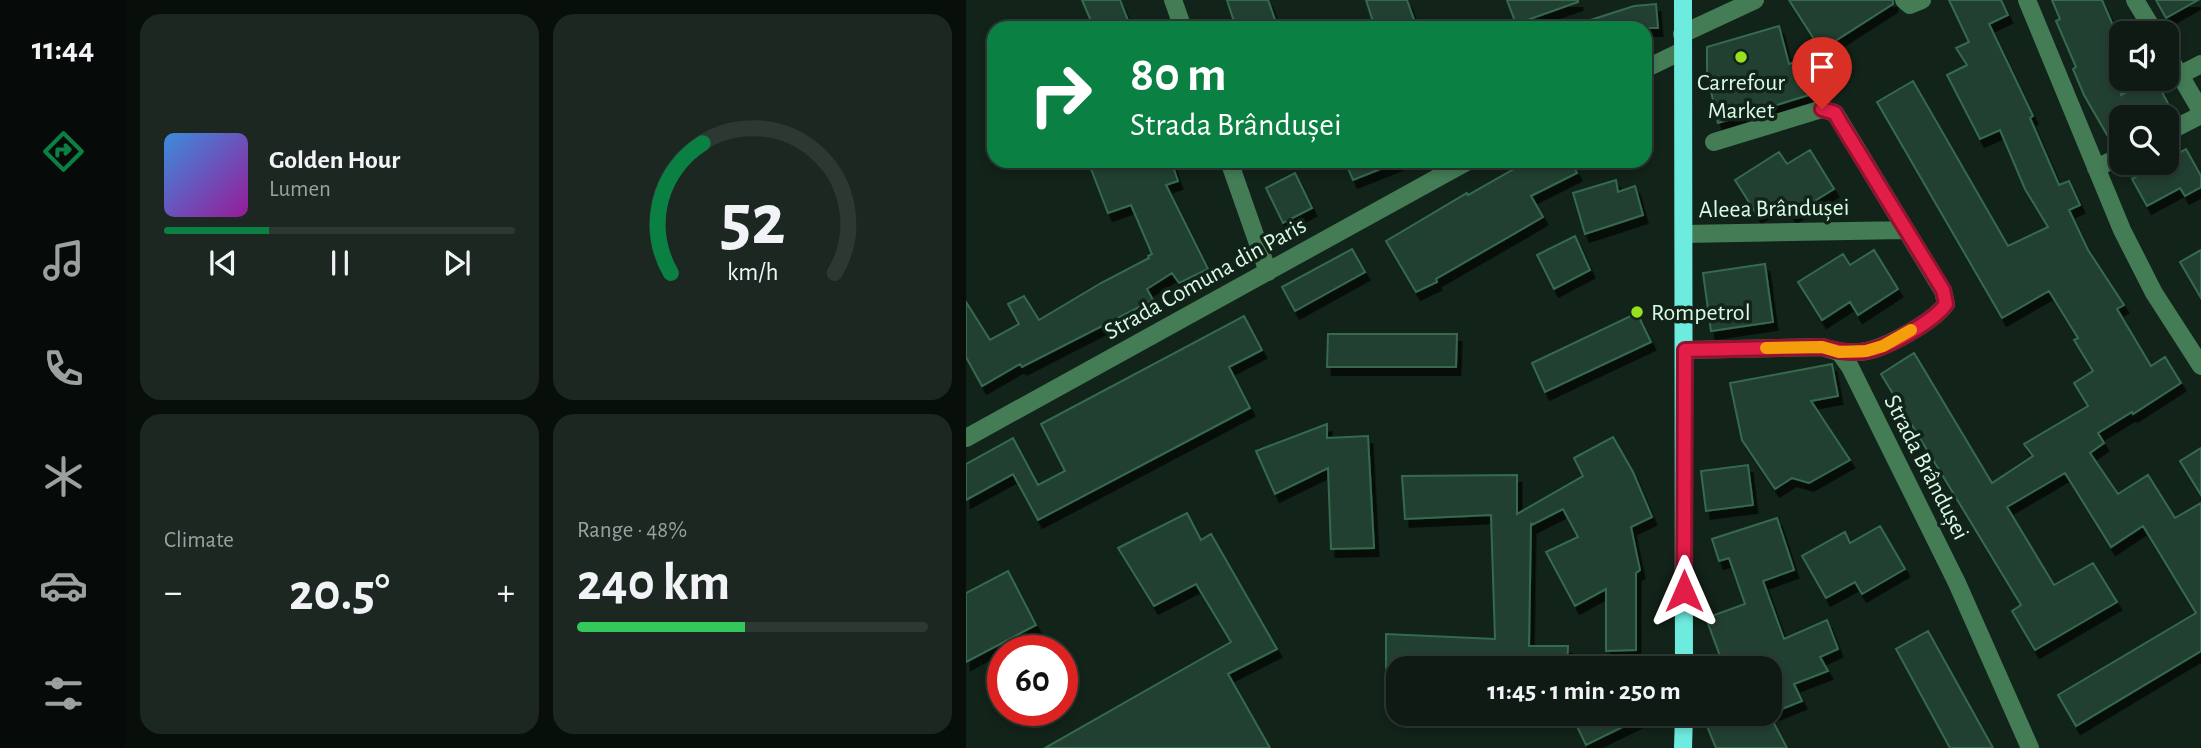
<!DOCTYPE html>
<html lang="en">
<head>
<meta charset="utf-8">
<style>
  :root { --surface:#0e1a13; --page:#1c2721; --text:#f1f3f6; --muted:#9ba1a0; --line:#2e3833; --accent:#0b8043 }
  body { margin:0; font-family:"Alegreya Sans",sans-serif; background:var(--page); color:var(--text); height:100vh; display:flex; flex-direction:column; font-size:26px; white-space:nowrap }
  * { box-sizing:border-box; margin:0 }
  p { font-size:23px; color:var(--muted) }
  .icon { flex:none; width:38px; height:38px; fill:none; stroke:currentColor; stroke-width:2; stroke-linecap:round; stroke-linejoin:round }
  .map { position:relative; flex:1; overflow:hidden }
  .details { display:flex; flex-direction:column; gap:14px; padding:14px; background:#080e0a; width:840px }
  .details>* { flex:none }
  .guide { position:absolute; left:21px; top:21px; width:665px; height:147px; border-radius:21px; box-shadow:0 4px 10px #0003,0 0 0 2px var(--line); background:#0b8043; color:#fff; overflow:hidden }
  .controls { position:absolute; left:1143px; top:21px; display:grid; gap:14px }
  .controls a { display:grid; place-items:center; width:70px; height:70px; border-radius:14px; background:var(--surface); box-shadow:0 4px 10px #0003,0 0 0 2px var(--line); font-size:35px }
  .speed { position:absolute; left:21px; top:635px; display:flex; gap:14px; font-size:35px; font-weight:700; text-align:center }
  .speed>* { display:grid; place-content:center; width:91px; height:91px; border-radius:50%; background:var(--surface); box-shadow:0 4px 10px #0003,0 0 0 2px var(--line); line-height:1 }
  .speed .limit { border:10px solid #d22; background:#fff; color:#111 }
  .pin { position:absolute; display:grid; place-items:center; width:60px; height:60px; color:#fff; margin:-72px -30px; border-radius:50% 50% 50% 0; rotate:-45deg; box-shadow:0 0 7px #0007 }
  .pin .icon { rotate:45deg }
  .me { position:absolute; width:77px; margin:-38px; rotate:0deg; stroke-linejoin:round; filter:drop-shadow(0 0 5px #0008) }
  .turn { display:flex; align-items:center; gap:24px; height:147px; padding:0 28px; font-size:32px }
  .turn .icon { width:91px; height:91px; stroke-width:2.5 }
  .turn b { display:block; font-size:49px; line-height:60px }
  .big { font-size:52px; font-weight:700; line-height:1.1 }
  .details .widget { flex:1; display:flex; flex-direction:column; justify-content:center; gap:10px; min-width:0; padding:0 24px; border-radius:21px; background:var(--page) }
  .details .dial { align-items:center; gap:0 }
  .dial svg { height:182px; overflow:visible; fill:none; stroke:var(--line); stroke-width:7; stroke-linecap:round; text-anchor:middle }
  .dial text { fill:var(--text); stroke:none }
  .song { display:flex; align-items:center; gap:21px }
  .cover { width:84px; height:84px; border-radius:10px; background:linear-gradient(135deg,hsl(210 70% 55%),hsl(300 70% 35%)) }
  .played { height:7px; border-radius:4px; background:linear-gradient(90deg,var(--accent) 30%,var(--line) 30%) }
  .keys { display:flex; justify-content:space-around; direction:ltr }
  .heat { display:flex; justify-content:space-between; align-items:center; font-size:38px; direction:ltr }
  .charge { height:10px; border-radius:5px; background:linear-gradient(90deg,#34c759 48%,var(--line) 0) }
  .details .tiles { flex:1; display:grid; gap:14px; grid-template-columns:repeat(2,1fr) }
  .trip { position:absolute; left:420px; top:656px; width:396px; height:70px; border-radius:21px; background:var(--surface); box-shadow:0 4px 10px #0003,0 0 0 2px var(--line); font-weight:700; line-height:70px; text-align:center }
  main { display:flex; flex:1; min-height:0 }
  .dock { display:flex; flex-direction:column; width:126px; justify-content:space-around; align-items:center; background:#060a08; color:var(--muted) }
  .dock .icon { width:49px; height:49px }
  .dock .active { color:var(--accent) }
  .dock b { font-size:32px; color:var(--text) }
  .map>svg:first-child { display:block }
</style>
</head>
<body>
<main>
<nav class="dock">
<b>11:44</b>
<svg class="icon active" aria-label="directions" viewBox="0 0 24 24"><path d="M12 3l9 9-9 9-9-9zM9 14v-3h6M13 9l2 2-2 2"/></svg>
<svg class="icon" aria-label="music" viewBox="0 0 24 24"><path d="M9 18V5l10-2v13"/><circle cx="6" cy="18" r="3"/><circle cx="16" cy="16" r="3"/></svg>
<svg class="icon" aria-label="phone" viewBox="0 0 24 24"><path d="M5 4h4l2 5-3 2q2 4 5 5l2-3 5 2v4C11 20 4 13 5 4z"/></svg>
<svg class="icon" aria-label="climate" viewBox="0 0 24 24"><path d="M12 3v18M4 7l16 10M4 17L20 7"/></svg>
<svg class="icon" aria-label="car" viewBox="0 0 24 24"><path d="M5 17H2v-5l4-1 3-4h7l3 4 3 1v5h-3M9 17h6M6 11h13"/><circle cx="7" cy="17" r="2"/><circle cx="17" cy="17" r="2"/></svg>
<svg class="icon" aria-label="filters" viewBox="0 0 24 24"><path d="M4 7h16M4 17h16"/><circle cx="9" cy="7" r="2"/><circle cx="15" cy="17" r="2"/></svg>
</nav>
<section class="details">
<div class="tiles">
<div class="widget">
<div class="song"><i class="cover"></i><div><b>Golden Hour</b><p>Lumen</p></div></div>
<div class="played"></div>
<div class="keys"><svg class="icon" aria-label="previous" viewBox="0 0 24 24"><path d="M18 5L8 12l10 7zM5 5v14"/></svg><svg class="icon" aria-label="pause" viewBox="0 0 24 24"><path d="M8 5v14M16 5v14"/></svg><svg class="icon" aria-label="next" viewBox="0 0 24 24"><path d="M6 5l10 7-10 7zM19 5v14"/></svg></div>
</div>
<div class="widget dial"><svg viewBox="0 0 100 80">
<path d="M14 69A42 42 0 1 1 86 69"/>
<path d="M14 69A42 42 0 0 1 28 12" stroke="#0b8043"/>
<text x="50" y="56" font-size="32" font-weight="700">52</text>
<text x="50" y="72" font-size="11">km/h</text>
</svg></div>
<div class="widget"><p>Climate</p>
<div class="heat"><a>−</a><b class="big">20.5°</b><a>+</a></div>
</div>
<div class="widget"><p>Range · 48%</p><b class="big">240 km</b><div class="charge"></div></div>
</div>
</section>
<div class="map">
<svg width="1235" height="748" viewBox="0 0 1235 748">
  <defs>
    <filter id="shadow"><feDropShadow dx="4.5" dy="8" stdDeviation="0" flood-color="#0009"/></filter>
  </defs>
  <rect width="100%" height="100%" fill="#122319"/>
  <!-- building -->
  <path fill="#204130" stroke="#356a4e" stroke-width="2" filter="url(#shadow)" d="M116,0H154L165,28H128Z
    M261,0H302L312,28H270Z
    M400,0H441L451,28H409Z
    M541,0H612V2L550,24Z
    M823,0H927V4L855,50Z
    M983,0H1035L1042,15L1023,24L1067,116L1064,118L1093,185L1103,181L1114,205L1103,210L1122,250L1158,305L1151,309L1185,366L1199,357L1215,383L1167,414L1166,412L1132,433L1138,443L1124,453L1152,494L1182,475L1209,518L1235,503V651L1110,726L1092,695L1230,613L1177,526L1145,547L1099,473L1041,507L1088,585L1127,563L1151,602L1069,650L1046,611L1055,605L915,374L948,353L1026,483L1067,456L1058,444L1122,406L1108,383L1127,371L1108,340L1112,338L1083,291L1036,318L911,102L947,81L1042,246L1082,227L1059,189L1034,130L1014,139L981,75L1001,65L990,48L1003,42Z
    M1086,0H1136L1155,44V95L1184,79H1189L1204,107L1185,117H1155V145L1148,147L1118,95L1107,69L1110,67L1090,21L1094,19Z
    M1190,0H1232L1200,18Z
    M690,4L692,28H610L609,25L668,6Z
    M813,26L823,64L863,52L871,79L854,83L856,91L752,123L741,73V47Z
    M1220,149L1235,176V187L1219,196L1214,188L1181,206L1166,179L1195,163H1200V160Z
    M844,150L868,189L826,215L816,200L791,215L769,180L813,152L821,164Z
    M122,161H205L212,181L200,185L242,269L213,283L206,273L181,289L187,300L56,367L54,364L16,386L0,357V302L24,340L53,324L42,304L58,296L73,320L135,283L183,258L182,256L186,254L165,205L142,213Z
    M379,161H432V162L387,180Z
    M562,161H605L611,173L565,196L577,217L470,279L471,282L450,292L420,241L501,193L502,195Z
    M329,173L346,208L317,223L300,188Z
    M650,180L652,192L669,186L677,215L619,234L607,193Z
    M609,236L624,270L588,289L571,255Z
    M386,249L399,272L329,311L316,287Z
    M908,250L932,289L892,315L884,302L856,320L832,282L877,254L884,265Z
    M1235,250V298L1214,262Z
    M799,264L807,322L745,331L737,273Z
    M671,313L685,342L579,392L566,363Z
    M278,316L296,350L263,367L284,408L72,520L47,474L0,500V464L47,438L72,485L99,471L75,424Z
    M362,334H491L490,367H361Z
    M866,364L872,396L845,401L884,460L843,483L826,478L809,489L776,440L764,383Z
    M361,424V438L402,436L408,548L365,549L362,468L309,494L290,451Z
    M647,437L667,472L686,517L665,527L674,570L670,573V650L640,651V589L609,606L580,552L612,537L597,509L566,525L565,523L563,646H602L601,668H420V634L529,639L525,515L439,519L436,476L551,475V514L617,476L608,458Z
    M1235,448V495L1214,461Z
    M782,465L787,505L740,511L735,471Z
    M221,513L235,540L245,534L311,649L262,674L304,748H79L265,642L230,584L188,606L152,548Z
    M811,518L828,570L797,581L818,639L861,620L872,649L854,657L862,671L828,684L836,701L803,714L821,748H750L736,714H803V668H729V665L754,656L740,618L779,604L763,558L753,561L746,539Z
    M914,526L939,569L896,594L889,582L860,598L836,556L879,532L884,543Z
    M42,571L70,625L0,662V593Z
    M962,631L1027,748H984L930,649Z
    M605,714H683L620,745Z"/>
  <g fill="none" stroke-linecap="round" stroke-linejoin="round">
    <!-- minor -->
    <path stroke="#437c55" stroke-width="18" d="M207,0L217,28
      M938,0L944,5L956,0
      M1061,0L1156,230L1188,293L1235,366
      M1169,0L1189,33
      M716,34L789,0
      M1200,53L1214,75
      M1235,64L1214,75L1235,111
      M679,69L716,51
      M1200,133L1235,115
      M748,142L856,109L869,113L977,291L980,304C968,321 922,347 900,351C892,353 882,352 873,352
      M263,161L302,272
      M1130,168L1155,156
      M718,234L940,230
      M719,350L856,347L873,352L884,367L991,583L1064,748
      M0,438L502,161"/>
    <!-- major -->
    <path stroke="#6eebdf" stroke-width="18" d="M717,0L718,668
      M717,748L718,714"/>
  </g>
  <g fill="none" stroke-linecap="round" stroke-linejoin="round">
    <!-- route casing -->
    <g stroke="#92132f" stroke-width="18">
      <path id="route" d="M718,591L719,350L856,347C870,351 885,354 900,351C921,348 968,321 980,304L977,290L874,122L869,113L856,109"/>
    </g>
    <!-- route -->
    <use href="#route" stroke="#e11d48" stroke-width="12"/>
    <!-- slow -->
    <path stroke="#f59e0b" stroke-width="12" d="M800,348L856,347L873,352L900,351L917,346L945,330"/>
  </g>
  <!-- markers -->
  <g fill="#97e01f" stroke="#122319" stroke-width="2.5">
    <circle cx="775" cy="57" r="7"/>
    <circle cx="671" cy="312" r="7"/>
  </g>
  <g text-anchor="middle" stroke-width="7" stroke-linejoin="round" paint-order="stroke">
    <!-- poi labels -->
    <g font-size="24" fill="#d9fae5" stroke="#122319">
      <text x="775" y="90">Carrefour<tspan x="775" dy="28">Market</tspan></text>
      <text x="685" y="320" text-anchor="start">Rompetrol</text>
    </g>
    <!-- street labels -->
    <g font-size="24" fill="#d9fae5" stroke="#122319">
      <text transform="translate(808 208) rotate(-1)" y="8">Aleea Brândușei</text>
      <text transform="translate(239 278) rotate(-29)" y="8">Strada Comuna din Paris</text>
      <text transform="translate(961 467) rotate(63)" y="8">Strada Brândușei</text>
    </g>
  </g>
</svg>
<div class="controls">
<a><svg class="icon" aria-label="sound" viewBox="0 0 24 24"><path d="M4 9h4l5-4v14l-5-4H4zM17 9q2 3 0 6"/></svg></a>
<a><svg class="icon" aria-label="search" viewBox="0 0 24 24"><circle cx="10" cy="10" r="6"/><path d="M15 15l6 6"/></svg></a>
</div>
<div class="speed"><div class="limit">60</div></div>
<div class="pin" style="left:856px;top:109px;background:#d93025"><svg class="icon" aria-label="arrive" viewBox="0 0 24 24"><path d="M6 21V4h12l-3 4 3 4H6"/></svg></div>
<svg class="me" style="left:718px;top:591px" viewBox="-20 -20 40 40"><path d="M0-17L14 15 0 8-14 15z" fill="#e11d48" stroke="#fff" stroke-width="4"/></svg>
<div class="trip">11:45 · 1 min · 250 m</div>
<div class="guide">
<div class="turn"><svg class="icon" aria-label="right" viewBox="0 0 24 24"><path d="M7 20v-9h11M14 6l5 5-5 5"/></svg><div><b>80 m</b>Strada Brândușei</div></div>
</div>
</div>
</main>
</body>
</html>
